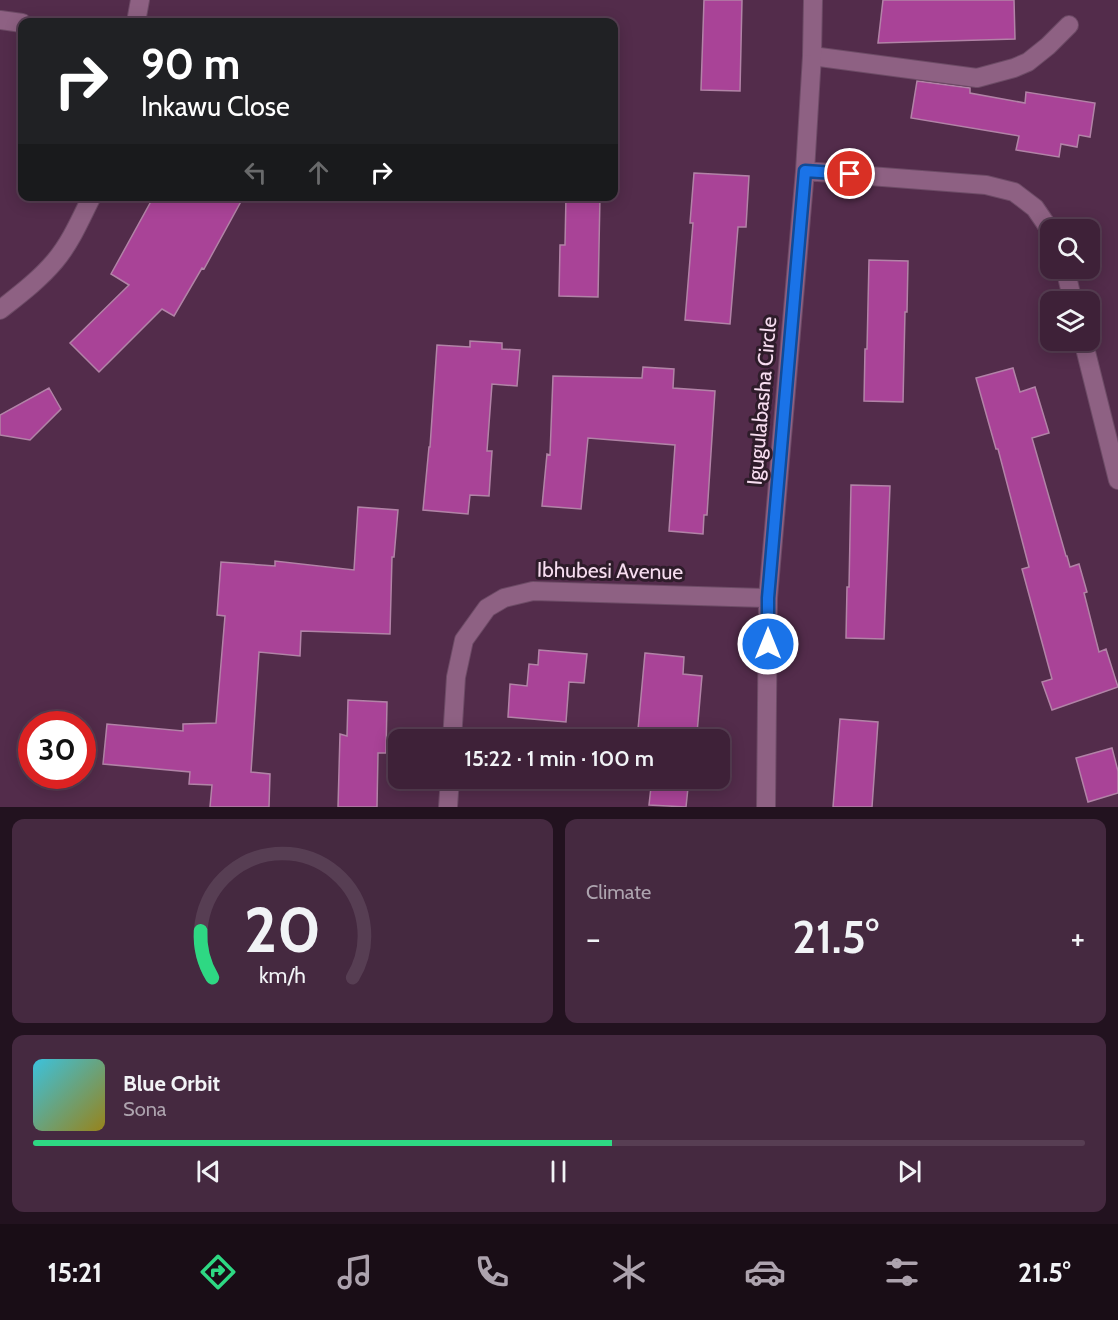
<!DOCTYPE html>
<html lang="en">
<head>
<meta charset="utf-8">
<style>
  :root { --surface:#3e2138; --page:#452940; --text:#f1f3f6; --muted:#ada3ae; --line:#573e53; --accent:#2ed883 }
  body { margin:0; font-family:Cabin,sans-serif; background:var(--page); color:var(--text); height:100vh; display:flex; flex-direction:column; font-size:22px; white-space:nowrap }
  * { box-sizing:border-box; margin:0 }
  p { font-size:20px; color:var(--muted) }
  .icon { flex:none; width:33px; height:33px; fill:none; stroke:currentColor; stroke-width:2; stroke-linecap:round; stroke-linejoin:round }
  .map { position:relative; height:807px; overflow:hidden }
  .side { display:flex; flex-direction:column; gap:12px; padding:12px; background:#22121f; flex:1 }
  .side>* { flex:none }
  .hud { position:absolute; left:18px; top:18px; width:600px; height:183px; border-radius:12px; box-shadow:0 3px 15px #0003,0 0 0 2px var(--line); background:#202124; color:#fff; overflow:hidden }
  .buttons { position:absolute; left:1040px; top:219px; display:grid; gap:12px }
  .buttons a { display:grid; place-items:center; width:60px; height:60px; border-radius:12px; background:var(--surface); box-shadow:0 3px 15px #0003,0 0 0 2px var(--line); font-size:30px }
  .speed { position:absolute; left:18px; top:711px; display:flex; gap:12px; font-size:30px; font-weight:700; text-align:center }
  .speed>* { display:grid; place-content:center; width:78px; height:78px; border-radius:50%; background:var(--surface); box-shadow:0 3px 15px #0003,0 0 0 2px var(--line); line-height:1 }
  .speed .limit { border:9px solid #d22; background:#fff; color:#111 }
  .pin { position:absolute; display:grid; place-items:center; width:51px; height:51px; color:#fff; margin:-26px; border:3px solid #fff; border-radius:50%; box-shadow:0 2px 6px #0007 }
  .me { position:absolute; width:66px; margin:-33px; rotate:0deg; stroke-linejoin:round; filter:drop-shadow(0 0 4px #0008) }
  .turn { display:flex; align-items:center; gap:21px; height:126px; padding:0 24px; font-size:27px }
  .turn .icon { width:78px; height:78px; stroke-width:2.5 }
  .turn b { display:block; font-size:42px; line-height:51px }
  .lanes { display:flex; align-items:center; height:57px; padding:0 24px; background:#0003; justify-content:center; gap:30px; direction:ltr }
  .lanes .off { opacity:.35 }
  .big { font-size:45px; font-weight:600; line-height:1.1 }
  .side .widget { flex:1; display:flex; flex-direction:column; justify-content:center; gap:9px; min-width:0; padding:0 21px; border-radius:12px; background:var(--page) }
  .side .dial { align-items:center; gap:0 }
  .dial svg { height:156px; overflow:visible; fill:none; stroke:var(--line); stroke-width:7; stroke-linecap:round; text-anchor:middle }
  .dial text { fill:var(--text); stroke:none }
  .song { display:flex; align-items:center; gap:18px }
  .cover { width:72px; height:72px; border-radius:9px; background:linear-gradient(135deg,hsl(190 70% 55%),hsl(50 70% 35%)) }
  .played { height:6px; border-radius:3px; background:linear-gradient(90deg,var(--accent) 55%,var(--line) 55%) }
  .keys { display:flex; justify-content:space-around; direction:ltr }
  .heat { display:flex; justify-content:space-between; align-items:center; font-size:33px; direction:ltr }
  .side .tiles { flex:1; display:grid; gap:12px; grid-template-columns:1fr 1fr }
  .widget:last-child { grid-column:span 2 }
  .trip { position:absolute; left:388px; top:729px; width:342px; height:60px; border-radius:12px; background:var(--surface); box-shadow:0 3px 15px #0003,0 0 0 2px var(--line); font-weight:600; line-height:60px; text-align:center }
  .dock { display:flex; height:96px; justify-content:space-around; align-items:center; background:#190d16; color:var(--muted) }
  .dock .icon { width:42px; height:42px }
  .dock .active { color:var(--accent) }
  .dock b { font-size:27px; color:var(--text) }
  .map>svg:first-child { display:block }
</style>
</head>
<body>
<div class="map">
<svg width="1118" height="807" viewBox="0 0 1118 807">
  <rect width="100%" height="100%" fill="#532c4b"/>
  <!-- building -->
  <path fill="#a94397" stroke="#b283a7" stroke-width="1.5" d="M704,0H742L740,91L701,90Z
    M883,0H1014L1015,39L878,43Z
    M917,81L970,88V93L1025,103L1026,92L1095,103L1090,137L1079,135L1077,147L1061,144L1059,157L1016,150L1019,136L911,118Z
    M694,173L749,176L746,227H738L730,324L685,320L693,223H690Z
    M154,196H244L204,269L202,268L174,316L162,309L99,372L70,343L129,285L111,274Z
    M566,196H600L598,297L559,296L560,245H565Z
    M869,260L908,261L907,312H905L903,402L864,401L865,349H867Z
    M470,341L502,343V349L520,350L517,386L492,384L487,451H492L489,496L470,495L468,514L423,510L429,447H430L437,345L470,347Z
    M643,367L674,369L673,388L715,391L707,515H704L703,534L669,531L675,445L588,438L581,509L542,506L547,454L550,455L553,376L642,378Z
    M1013,368L1020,392L1035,387L1049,433L1032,438L1066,556H1067L1070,567L1079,564L1087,592L1084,593L1099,652L1106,649L1118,687L1052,710L1042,682L1052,679L1022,569L1029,567L998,449H996L976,378Z
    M49,388L61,409L30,440L0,435V415Z
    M851,485L890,486L884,639L846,638L847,587H849Z
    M358,507L398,510L394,557H392L390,634L301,631L300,656L259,652L251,772L270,774L269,807H210L212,785L189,784L190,772L103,764L107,724L183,731V724L216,723L225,616L217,615L221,562L275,566V561L354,570Z
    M539,650L587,654L584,683L569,682L566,722L508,717L510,684L527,686L529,664L538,665Z
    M645,653L684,657L683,674L702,676L697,733H694L693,740H637Z
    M348,700L387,702L386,753H378L377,807H338L340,734L347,736Z
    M840,719L878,722L872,807H833Z
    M1112,748L1118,771V793L1088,802L1076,758Z
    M652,778H689L686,807L649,805Z"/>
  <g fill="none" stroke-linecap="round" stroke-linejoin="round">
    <!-- service casing -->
    <g stroke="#6d4b66" stroke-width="20">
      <path id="service" d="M812,56L977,78L1014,68L1028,62L1048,46L1069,25"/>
    </g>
    <!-- minor casing -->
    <g stroke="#6d4b66" stroke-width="20">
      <path id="minor" d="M0,20L22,23
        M136,22L140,0
        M805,171L986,185L1014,192L1035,208L1050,230
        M1065,268L1073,302
        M0,310C19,295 39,280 55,261C71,242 81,218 92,196
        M1083,340L1118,480
        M452,740L456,677L464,640L487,608L504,598L533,591L768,598
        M448,807L450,778
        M766,807L768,598L805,171L812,56L813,0"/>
    </g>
    <!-- service -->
    <use href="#service" stroke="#8e6183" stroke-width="18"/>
    <!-- minor -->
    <use href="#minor" stroke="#8e6183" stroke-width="18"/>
  </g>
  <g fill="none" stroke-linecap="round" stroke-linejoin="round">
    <!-- route casing -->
    <g stroke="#114b97" stroke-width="15">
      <path id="route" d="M768,644V598L805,171L850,174"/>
    </g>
    <!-- route -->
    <use href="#route" stroke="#1a73e8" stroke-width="10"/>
  </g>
  <g text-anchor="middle" stroke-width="6" stroke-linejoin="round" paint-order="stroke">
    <!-- street labels -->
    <g font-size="21" fill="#f7ddf0" stroke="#2e1c2a">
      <text transform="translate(762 401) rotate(-85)" y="7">Igugulabasha Circle</text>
      <text transform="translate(610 571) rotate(1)" y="7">Ibhubesi Avenue</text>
    </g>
  </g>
</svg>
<div class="buttons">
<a><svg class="icon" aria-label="search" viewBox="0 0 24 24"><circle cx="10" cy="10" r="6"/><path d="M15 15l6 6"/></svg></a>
<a><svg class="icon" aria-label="layers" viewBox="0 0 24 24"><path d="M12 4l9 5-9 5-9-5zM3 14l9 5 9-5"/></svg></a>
</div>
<div class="speed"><div class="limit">30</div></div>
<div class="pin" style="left:850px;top:174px;background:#d93025"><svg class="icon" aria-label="arrive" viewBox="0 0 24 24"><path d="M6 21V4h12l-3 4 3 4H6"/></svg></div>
<svg class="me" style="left:768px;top:644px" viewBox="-20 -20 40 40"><circle r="17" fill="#1a73e8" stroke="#fff" stroke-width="3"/><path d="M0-11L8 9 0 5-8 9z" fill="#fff"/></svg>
<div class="trip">15:22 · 1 min · 100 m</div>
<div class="hud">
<div class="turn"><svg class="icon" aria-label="right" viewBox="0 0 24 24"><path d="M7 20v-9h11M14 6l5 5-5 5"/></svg><div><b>90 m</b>Inkawu Close</div></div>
<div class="lanes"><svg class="icon off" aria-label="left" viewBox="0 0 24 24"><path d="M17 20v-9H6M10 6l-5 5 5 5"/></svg><svg class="icon off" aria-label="ahead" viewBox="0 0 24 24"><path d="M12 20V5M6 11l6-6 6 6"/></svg><svg class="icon" aria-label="right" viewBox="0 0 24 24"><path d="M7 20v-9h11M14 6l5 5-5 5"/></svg></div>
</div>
</div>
<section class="side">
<div class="tiles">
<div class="widget dial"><svg viewBox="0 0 100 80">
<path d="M14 69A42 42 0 1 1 86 69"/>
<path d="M14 69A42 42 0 0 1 8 45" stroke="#2ed883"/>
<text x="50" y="56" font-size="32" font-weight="700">20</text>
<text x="50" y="72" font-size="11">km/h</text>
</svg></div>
<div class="widget"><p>Climate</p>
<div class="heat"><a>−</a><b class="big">21.5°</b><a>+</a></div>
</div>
<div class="widget">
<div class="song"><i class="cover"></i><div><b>Blue Orbit</b><p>Sona</p></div></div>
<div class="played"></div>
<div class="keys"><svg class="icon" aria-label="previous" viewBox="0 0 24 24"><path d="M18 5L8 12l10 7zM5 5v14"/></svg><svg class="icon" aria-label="pause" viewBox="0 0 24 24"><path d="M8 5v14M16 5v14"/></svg><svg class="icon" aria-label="next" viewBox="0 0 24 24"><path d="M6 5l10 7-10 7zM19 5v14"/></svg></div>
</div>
</div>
</section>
<nav class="dock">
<b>15:21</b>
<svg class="icon active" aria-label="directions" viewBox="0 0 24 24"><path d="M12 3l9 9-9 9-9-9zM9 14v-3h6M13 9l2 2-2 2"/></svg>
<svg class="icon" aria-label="music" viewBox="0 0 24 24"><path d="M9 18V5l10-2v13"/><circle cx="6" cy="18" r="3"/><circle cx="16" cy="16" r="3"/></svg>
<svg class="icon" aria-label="phone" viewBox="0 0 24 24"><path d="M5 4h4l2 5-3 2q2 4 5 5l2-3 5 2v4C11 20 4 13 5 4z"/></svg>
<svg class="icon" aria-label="climate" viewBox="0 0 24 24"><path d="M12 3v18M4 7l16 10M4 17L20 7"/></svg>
<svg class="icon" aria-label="car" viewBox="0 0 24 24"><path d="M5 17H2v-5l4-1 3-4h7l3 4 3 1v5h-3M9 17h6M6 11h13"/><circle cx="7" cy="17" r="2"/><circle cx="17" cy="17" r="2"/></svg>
<svg class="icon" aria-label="filters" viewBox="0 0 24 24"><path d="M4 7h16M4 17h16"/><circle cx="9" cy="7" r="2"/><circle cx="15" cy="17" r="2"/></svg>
<b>21.5°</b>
</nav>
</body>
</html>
